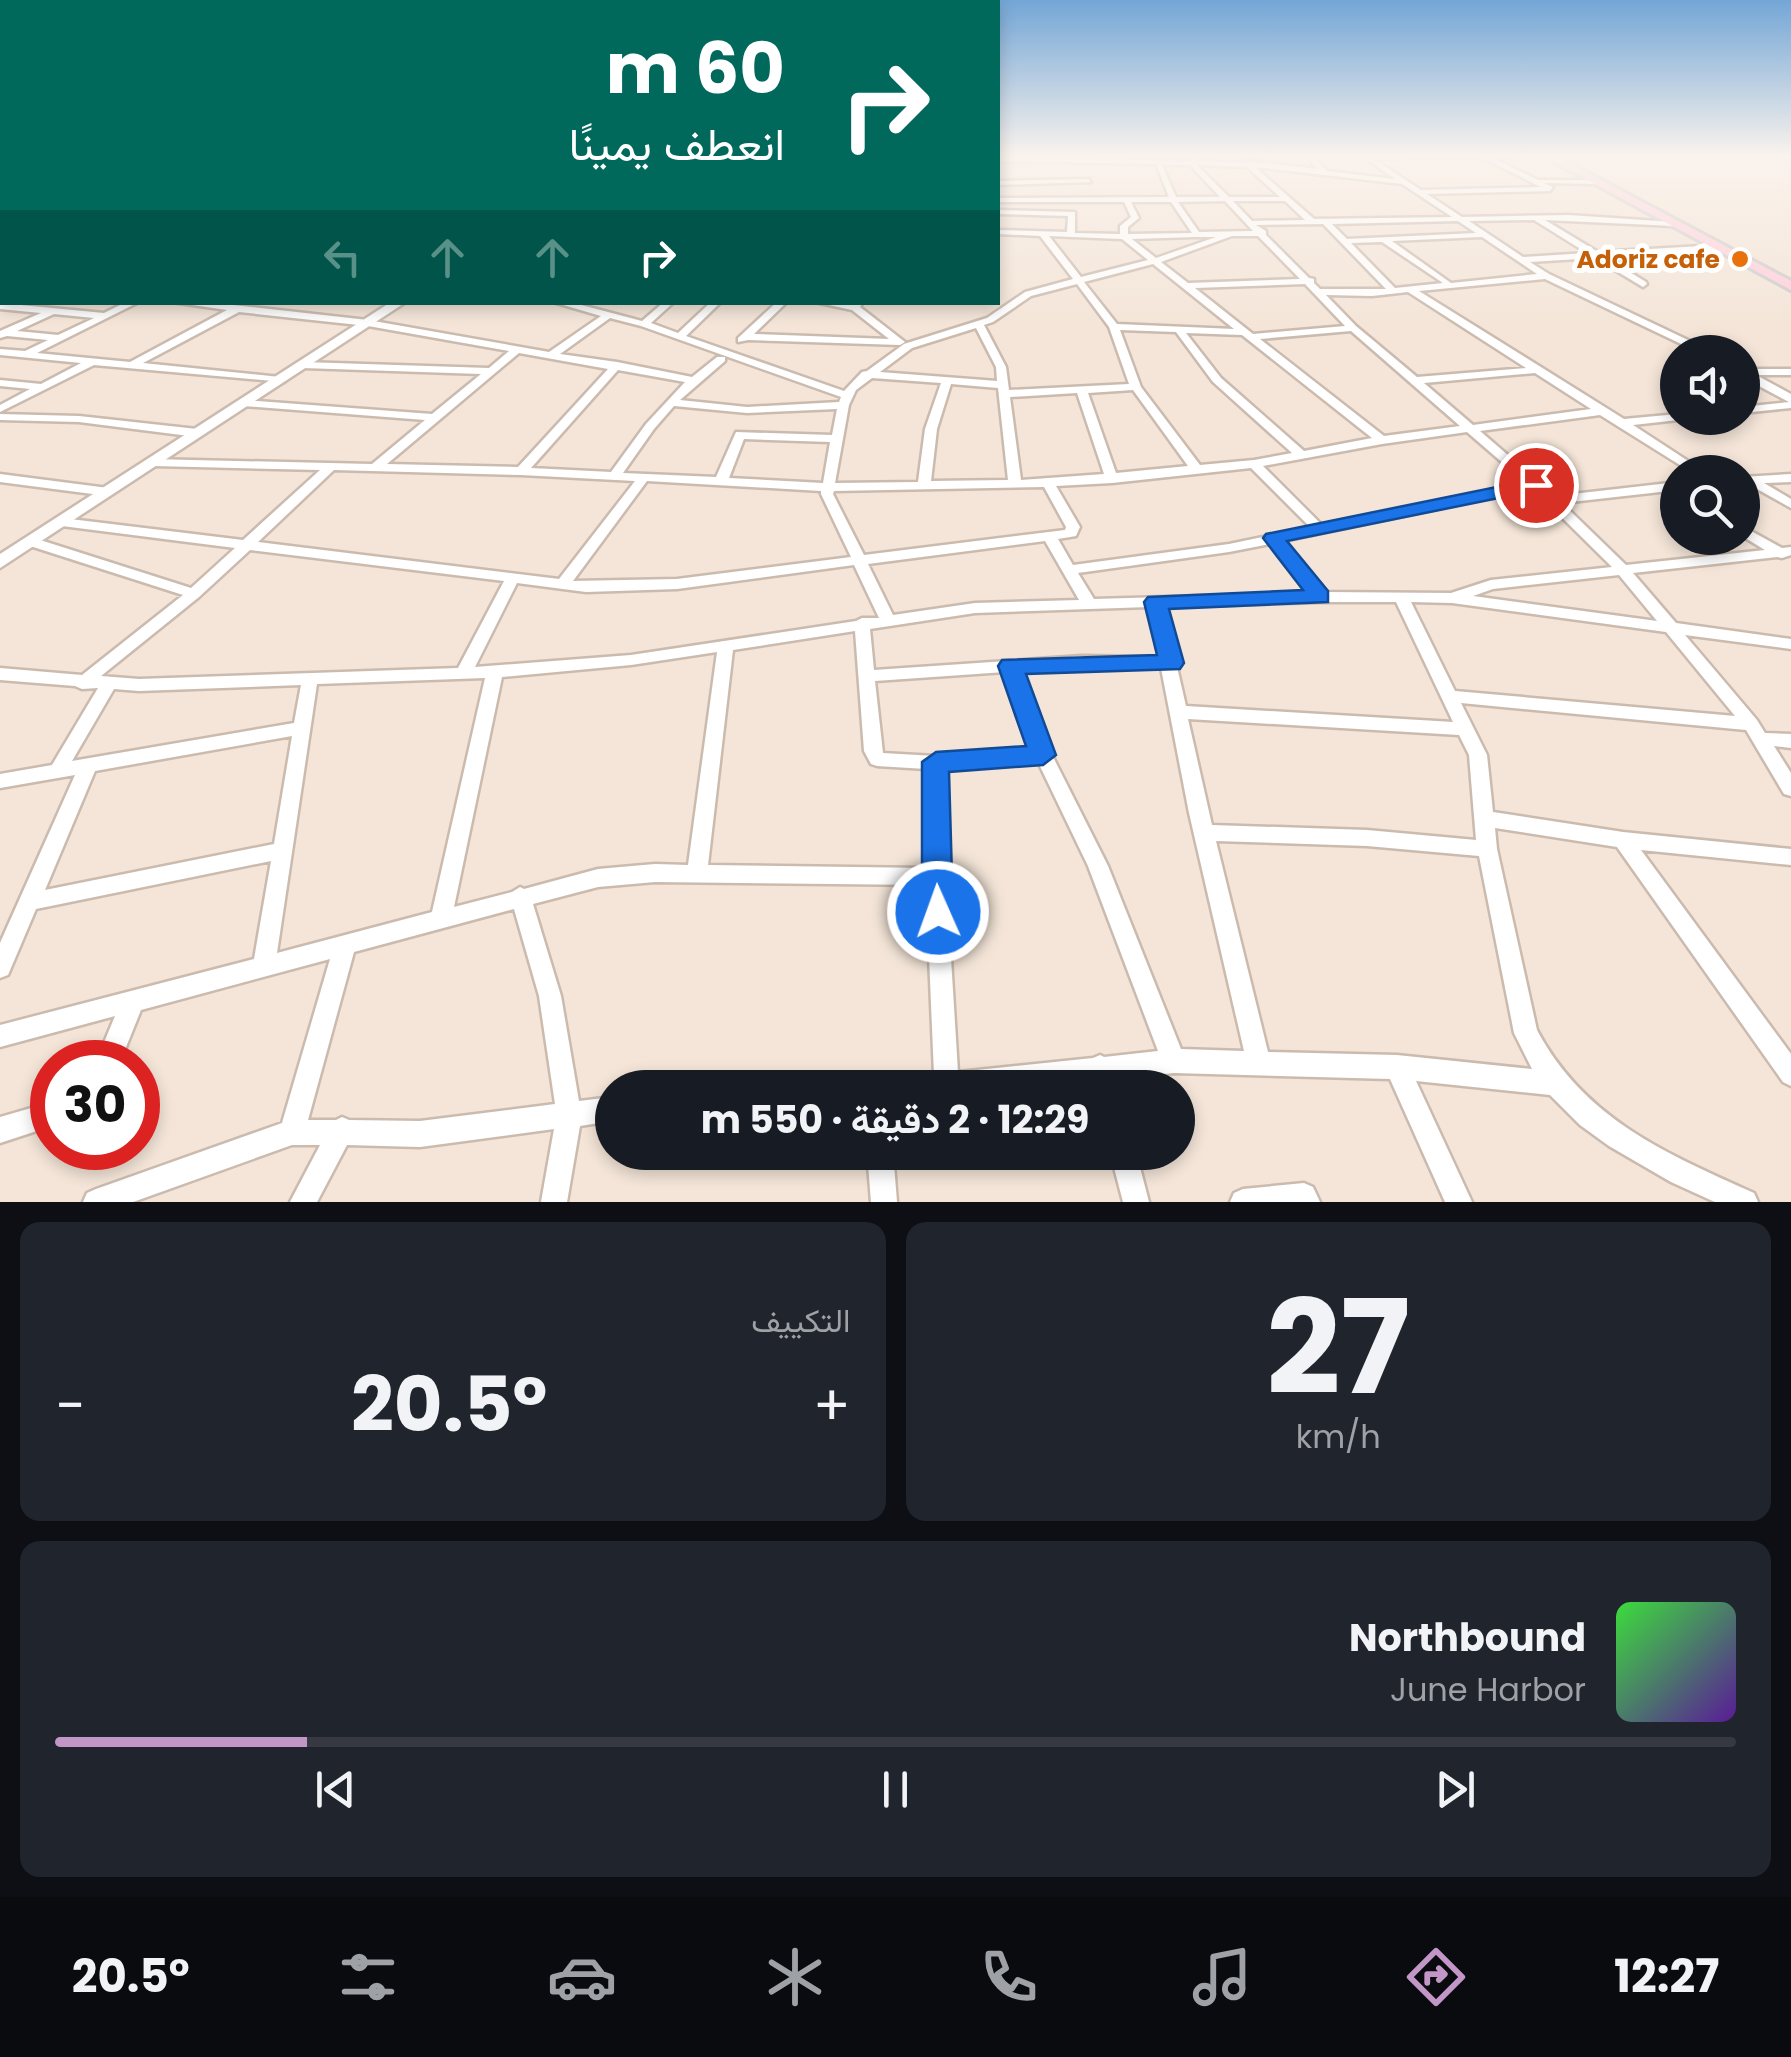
<!DOCTYPE html>
<html lang="ar">
<head>
<meta charset="utf-8">
<style>
  :root { --surface:#171b24; --page:#20242c; --text:#f1f3f6; --muted:#9ea1a6; --line:#363941; --accent:#c296c7 }
  body { margin:0; font-family:Poppins,Vazirmatn,sans-serif; background:var(--page); color:var(--text); direction:rtl; height:100vh; display:flex; flex-direction:column; font-size:38px; white-space:nowrap }
  * { box-sizing:border-box; margin:0 }
  p { font-size:32px; color:var(--muted) }
  .icon { flex:none; width:55px; height:55px; fill:none; stroke:currentColor; stroke-width:2; stroke-linecap:round; stroke-linejoin:round }
  .map { position:relative; height:1202px; overflow:hidden; direction:ltr }
  .panel { display:flex; flex-direction:column; gap:20px; padding:20px; background:#0d0f14; flex:1 }
  .panel>* { flex:none }
  .hud { position:absolute; left:0px; top:0px; width:1000px; height:305px; box-shadow:0 5px 15px #0003; direction:rtl; background:#00695c; color:#fff; overflow:hidden }
  .buttons { position:absolute; left:1660px; top:335px; display:grid; gap:20px }
  .buttons a { display:grid; place-items:center; width:100px; height:100px; border-radius:50%; background:var(--surface); box-shadow:0 5px 15px #0003; font-size:50px }
  .speed { position:absolute; left:30px; top:1040px; display:flex; gap:20px; font-size:50px; font-weight:700; text-align:center }
  .speed>* { display:grid; place-content:center; width:130px; height:130px; border-radius:50%; background:var(--surface); box-shadow:0 5px 15px #0003; line-height:1 }
  .speed .limit { border:15px solid #d22; background:#fff; color:#111 }
  .pin { position:absolute; display:grid; place-items:center; width:85px; height:85px; color:#fff; margin:-42px; border:5px solid #fff; border-radius:50%; box-shadow:0 2px 10px #0007 }
  .me { position:absolute; width:110px; margin:-55px; rotate:358deg; stroke-linejoin:round; filter:drop-shadow(0 0 8px #0008) }
  .turn { display:flex; align-items:center; gap:35px; height:210px; padding:0 50px; font-size:45px }
  .turn .icon { width:130px; height:130px; stroke-width:2.5 }
  .turn b { display:block; font-size:70px; line-height:85px }
  .lanes { display:flex; align-items:center; height:95px; padding:0 50px; background:#0003; justify-content:center; gap:50px; direction:ltr }
  .lanes .off { opacity:.35 }
  .big { font-size:75px; font-weight:700; line-height:1.1 }
  .panel .tile { flex:1; display:flex; flex-direction:column; justify-content:center; gap:15px; min-width:0; padding:0 35px; border-radius:20px; background:var(--page) }
  .panel .dial { align-items:center; gap:0 }
  .dial b { font-size:130px; line-height:1 }
  .song { display:flex; align-items:center; gap:30px }
  .cover { width:120px; height:120px; border-radius:15px; background:linear-gradient(135deg,hsl(120 70% 55%),hsl(270 70% 35%)) }
  .played { height:10px; border-radius:5px; background:linear-gradient(90deg,var(--accent) 15%,var(--line) 15%) }
  .keys { display:flex; justify-content:space-around; direction:ltr }
  .heat { display:flex; justify-content:space-between; align-items:center; font-size:55px; direction:ltr }
  .panel .tiles { flex:1; display:grid; gap:20px; grid-template-columns:1fr 1fr }
  .tile:last-child { grid-column:span 2 }
  .trip { position:absolute; left:595px; top:1070px; width:600px; height:100px; border-radius:50px; background:var(--surface); box-shadow:0 5px 15px #0003; font-weight:700; line-height:100px; text-align:center; direction:rtl }
  .dock { display:flex; height:160px; justify-content:space-around; align-items:center; background:#090b0e; color:var(--muted) }
  .dock .icon { width:70px; height:70px }
  .dock .active { color:var(--accent) }
  .dock b { font-size:45px; color:var(--text) }
  .map>svg:first-child { display:block }
</style>
</head>
<body>
<div class="map">
<svg width="1791" height="1202" viewBox="0 0 1791 1202">
  <rect width="100%" height="100%" fill="#f4e5d8"/>
  <g fill="none" stroke-linecap="round" stroke-linejoin="round">
    <!-- stream -->
    <path stroke="#6490bc" stroke-width="2.5" d="M1234,156L1300,167"/>
    <!-- street casing -->
    <g stroke="#cbbbaf" stroke-width="5">
      <path id="street" d="M1194,156H1200L1197,161L1268,163L1318,169L1305,156H1312L1327,171L1395,179L1362,156H1534L1493,158L1538,180H1596L1599,182L1596,184L1544,183L1553,187L1550,191L1427,194L1462,217L1568,215L1674,222L1678,224L1674,226L1545,220L1598,252L1718,245L1722,247L1718,249L1605,257L1646,282L1647,284L1643,287L1595,258L1530,262L1549,274L1709,350L1710,352H1698L1545,279L1419,291L1624,419L1678,414V418H1683L1678,420L1633,425L1705,472H1691L1600,415L1480,431L1555,496L1678,482V490L1562,503L1626,565L1765,550L1742,536V526L1782,548L1791,547V555L1782,558L1777,557L1633,573L1676,623L1791,639V649L1685,635L1757,720L1765,733L1791,734V748L1774,746L1791,773V796L1784,794L1746,730L1461,703L1487,755L1493,812L1623,832L1791,849V865L1641,850L1791,1054V1086L1783,1082L1617,847L1495,828L1497,849L1537,1030C1584,1119 1667,1154 1754,1193L1758,1202H1715L1671,1182L1609,1146L1580,1125L1550,1095L1416,1081L1472,1202H1445L1390,1079L1174,1073L1115,1079L1117,1088H1093L1091,1082L1040,1088H913L916,1079L934,1075L926,885L655,882L598,887L533,904L561,996L579,1101L612,1097V1121L580,1126L567,1202H541L554,1129L420,1147L347,1145L317,1202H290L320,1145H292L133,1202H83L87,1193L96,1189L282,1123L330,959L141,1010L120,1062H96L115,1016L0,1047V1025L254,959L271,861L36,909L8,975L0,978V943L75,775L0,788V774L52,765L98,688L82,689L75,686L0,680V668L82,675L183,595L27,545L25,542L32,538L37,539L191,588L235,548L62,526L55,522L62,518L243,540L320,470L154,466L150,465V459L372,464L425,420L244,406L238,403L244,400L432,414L481,374L303,368L298,365L303,362L489,368L509,351L368,326L239,312L143,363L280,377L284,378V382L94,365L0,412V405L30,389L0,386V380L41,384L81,363L0,355V349L25,351L48,340L7,336L0,338V331L41,313L0,309V303L104,313L126,302H139L37,353L130,362L227,310L172,302H206L368,320L549,352L601,316L553,302H570L642,321L664,302H674L651,323L678,333L711,302H721L686,336L844,391L862,372L867,371L904,344L987,318L1025,292L1073,279L1040,236L998,234V230L1067,232L1068,216L998,214V210L1075,212V233L1120,234V226L1131,217L1124,202H998V198L1169,197L1156,164L998,161V157L1190,161ZM1483,158L1541,187L1421,190L1374,159ZM1162,165H1190L1220,197H1176ZM1197,165L1247,167L1280,197H1229ZM1255,167L1402,184L1452,217L1314,219ZM1225,201L1253,231L1199,232L1178,202ZM1233,201H1285L1305,220L1252,221ZM1131,202H1171L1192,233L1128,234V227L1139,218ZM1534,220L1587,253L1523,257L1469,221ZM1458,221L1476,233L1347,239L1332,224ZM1323,224L1386,289H1320L1314,283V279L1309,278L1266,235V231L1256,225ZM1049,236L1122,239L1148,260L1081,277ZM1232,236H1258L1300,279L1188,283L1161,262ZM1195,237H1216L1156,258L1132,239ZM1482,237L1537,274L1451,283L1392,241ZM1382,242L1443,283L1395,288L1351,243ZM1153,264L1234,329L1117,324L1084,282ZM1077,284L1109,327L1129,384L1009,390L1006,367L984,325L993,322L1031,296ZM1305,284L1345,326L1253,334L1195,288ZM1408,292L1526,368L1417,377L1356,326L1326,295L1372,296ZM54,314L94,318L58,335L17,331ZM610,318L641,326L841,397L839,402L747,407L680,400L725,361V357H717L692,377L617,362L560,354ZM976,328L996,367L997,381L880,372L912,348ZM1120,330L1176,332L1213,382L1292,453L1254,460L1200,465L1141,387ZM1351,331L1460,426L1384,436L1260,339ZM1186,333L1242,335L1372,438L1304,451L1221,378ZM519,353L608,369L518,467L387,464ZM618,370L685,382L646,424L611,472L531,468ZM1535,373L1591,409L1473,425L1424,383ZM872,378L941,383L925,429L918,482L835,483L849,405L856,390ZM951,384L998,388L1008,480L931,481L937,429ZM1133,390L1188,466L1116,473L1088,393ZM1077,393L1104,474L1021,480L1010,397ZM674,406L747,413L837,409L832,435L736,432L716,477L623,473L654,429ZM1467,432L1526,483L1322,525L1263,466L1382,444ZM744,439L830,442L823,483L729,478ZM1251,468L1310,527L1229,544L1073,565L1058,539L1076,536L1080,527L1056,486L1112,483ZM334,470L521,475L635,481L559,579L258,542ZM647,481L821,491V494L851,557L677,579L573,581ZM1044,487L1066,527L1065,530L864,555L833,494L834,491ZM1533,489L1612,567L1491,580L1451,593L1324,592L1283,541ZM1045,541L1079,600L975,603L893,615L868,564ZM1270,544L1309,593L1094,599L1078,573L1229,552ZM250,550L504,581L458,668L139,679L101,676L199,597ZM854,565L879,618H862L856,621L631,655L475,667L517,583L586,592L677,589ZM1619,575L1657,621L1473,596L1493,589ZM1320,602H1396L1453,722L1186,706L1177,667L1180,663L1176,659L1165,607ZM1411,602L1452,603L1666,632L1735,716L1455,691ZM1149,607L1159,657L1081,656L874,670L870,629L975,613ZM855,631L864,751L871,764L877,766L926,769V868L708,865L733,650ZM717,652L688,865L655,864L598,869L524,889L520,887L512,892L454,907L502,677L631,665ZM1081,666L1161,668L1189,813L1244,1051L1181,1049L1108,866L1052,755L1021,671ZM1005,672L1032,749L935,756L883,753L875,681ZM485,678L432,912L277,953L317,684ZM301,685L294,723L72,761L114,689L139,691ZM1188,719L1459,735L1469,755L1476,840L1367,830L1212,825ZM292,736L274,844L45,890L95,771ZM1038,762L1088,866L1158,1051L1104,1057L1100,1055L1093,1058L958,1072L946,877L944,769ZM1216,841L1367,846L1479,856L1514,1033L1532,1069L1397,1055L1268,1052ZM514,909L539,996L555,1104L420,1121L349,1120L342,1117L336,1120H308L354,952Z
        M1089,179L1091,182L998,185V181Z
        M0,187H2V191H0Z
        M0,215H2V219H0Z
        M2,250V256L0,257V251Z
        M2,267V273L0,274V268Z
        M0,284H2V290H0Z
        M777,302H787L754,334L889,339L852,310L815,302L852,305L854,302H863L860,307L905,342L900,345L748,340L738,342V338Z
        M1742,369H1791V375H1756L1791,394V408L1742,413V407L1789,402L1742,377Z
        M0,414L79,416L197,429L203,433L197,437L79,422L0,420Z
        M0,474L108,488L114,492L108,496L0,482Z
        M1791,474V482L1764,483L1791,499V508L1748,484L1742,485V477Z
        M52,1102V1126L0,1143V1117Z
        M867,1152H893L897,1202H871Z
        M1110,1152H1136L1149,1202H1123Z
        M1304,1183L1313,1187L1320,1202H1230L1234,1193L1243,1189Z"/>
    </g>
    <!-- secondary casing -->
    <g stroke="#cbbbaf" stroke-width="5">
      <path id="secondary" d="M2,182V188L0,189V183Z
        M391,302H406L0,568V554Z"/>
    </g>
    <!-- primary casing -->
    <g stroke="#cdcbca" stroke-width="6">
      <path id="primary" d="M1543,156H1556L1791,281V290Z"/>
    </g>
    <!-- street -->
    <use href="#street" fill="#fff" fill-rule="evenodd"/>
    <!-- secondary -->
    <use href="#secondary" fill="#fff" fill-rule="evenodd"/>
    <!-- primary -->
    <use href="#primary" fill="#ffcfdc" fill-rule="evenodd"/>
  </g>
  <!-- sky -->
  <linearGradient id="sky" x2="0" y2="1"><stop stop-color="#73a6d6"/><stop offset="0.48" stop-color="#faf3ed"/><stop offset="1" stop-color="#faf3ed" stop-opacity="0"/></linearGradient>
  <rect width="1791" height="325" fill="url(#sky)"/>
  <!-- route -->
  <path fill="#1a73e8" stroke="#114b97" stroke-width="2.5" d="M1536,479L1546,485L1543,489L1287,541L1328,591V602L1169,609L1184,663L1180,669L1026,674L1056,755L1043,765L949,772L953,912L949,922L938,926L926,922L922,912V762L936,752L1026,746L998,666L1002,660L1157,655L1144,602L1148,597L1303,590L1263,538L1266,534Z"/>
  <!-- markers -->
  <circle fill="#e8710a" stroke="#fff" stroke-width="4" cx="1740" cy="259" r="10"/>
  <g text-anchor="middle" stroke-width="10" stroke-linejoin="round" paint-order="stroke">
    <!-- far-food labels -->
    <g font-size="25" font-weight="bold" fill="#c56008" stroke="#fff" text-anchor="end">
      <text x="1720" y="268">Adoriz cafe</text>
    </g>
  </g>
</svg>
<div class="buttons">
<a><svg class="icon" aria-label="sound" viewBox="0 0 24 24"><path d="M4 9h4l5-4v14l-5-4H4zM17 9q2 3 0 6"/></svg></a>
<a><svg class="icon" aria-label="search" viewBox="0 0 24 24"><circle cx="10" cy="10" r="6"/><path d="M15 15l6 6"/></svg></a>
</div>
<div class="speed"><div class="limit">30</div></div>
<div class="pin" style="left:1536px;top:485px;background:#d93025"><svg class="icon" aria-label="arrive" viewBox="0 0 24 24"><path d="M6 21V4h12l-3 4 3 4H6"/></svg></div>
<svg class="me" style="left:938px;top:912px" viewBox="-20 -20 40 40"><circle r="17" fill="#1a73e8" stroke="#fff" stroke-width="3"/><path d="M0-11L8 9 0 5-8 9z" fill="#fff"/></svg>
<div class="trip">12:29 · 2 دقيقة · 550 m</div>
<div class="hud">
<div class="turn"><svg class="icon" aria-label="right" viewBox="0 0 24 24"><path d="M7 20v-9h11M14 6l5 5-5 5"/></svg><div><b>60 m</b>انعطف يمينًا</div></div>
<div class="lanes"><svg class="icon off" aria-label="left" viewBox="0 0 24 24"><path d="M17 20v-9H6M10 6l-5 5 5 5"/></svg><svg class="icon off" aria-label="ahead" viewBox="0 0 24 24"><path d="M12 20V5M6 11l6-6 6 6"/></svg><svg class="icon off" aria-label="ahead" viewBox="0 0 24 24"><path d="M12 20V5M6 11l6-6 6 6"/></svg><svg class="icon" aria-label="right" viewBox="0 0 24 24"><path d="M7 20v-9h11M14 6l5 5-5 5"/></svg></div>
</div>
</div>
<section class="panel">
<div class="tiles">
<div class="tile dial"><b>27</b><p>km/h</p></div>
<div class="tile"><p>التكييف</p>
<div class="heat"><a>−</a><b class="big">20.5°</b><a>+</a></div>
</div>
<div class="tile">
<div class="song"><i class="cover"></i><div><b>Northbound</b><p>June Harbor</p></div></div>
<div class="played"></div>
<div class="keys"><svg class="icon" aria-label="previous" viewBox="0 0 24 24"><path d="M18 5L8 12l10 7zM5 5v14"/></svg><svg class="icon" aria-label="pause" viewBox="0 0 24 24"><path d="M8 5v14M16 5v14"/></svg><svg class="icon" aria-label="next" viewBox="0 0 24 24"><path d="M6 5l10 7-10 7zM19 5v14"/></svg></div>
</div>
</div>
</section>
<nav class="dock">
<b>12:27</b>
<svg class="icon active" aria-label="directions" viewBox="0 0 24 24"><path d="M12 3l9 9-9 9-9-9zM9 14v-3h6M13 9l2 2-2 2"/></svg>
<svg class="icon" aria-label="music" viewBox="0 0 24 24"><path d="M9 18V5l10-2v13"/><circle cx="6" cy="18" r="3"/><circle cx="16" cy="16" r="3"/></svg>
<svg class="icon" aria-label="phone" viewBox="0 0 24 24"><path d="M5 4h4l2 5-3 2q2 4 5 5l2-3 5 2v4C11 20 4 13 5 4z"/></svg>
<svg class="icon" aria-label="climate" viewBox="0 0 24 24"><path d="M12 3v18M4 7l16 10M4 17L20 7"/></svg>
<svg class="icon" aria-label="car" viewBox="0 0 24 24"><path d="M5 17H2v-5l4-1 3-4h7l3 4 3 1v5h-3M9 17h6M6 11h13"/><circle cx="7" cy="17" r="2"/><circle cx="17" cy="17" r="2"/></svg>
<svg class="icon" aria-label="filters" viewBox="0 0 24 24"><path d="M4 7h16M4 17h16"/><circle cx="9" cy="7" r="2"/><circle cx="15" cy="17" r="2"/></svg>
<b>20.5°</b>
</nav>
</body>
</html>
